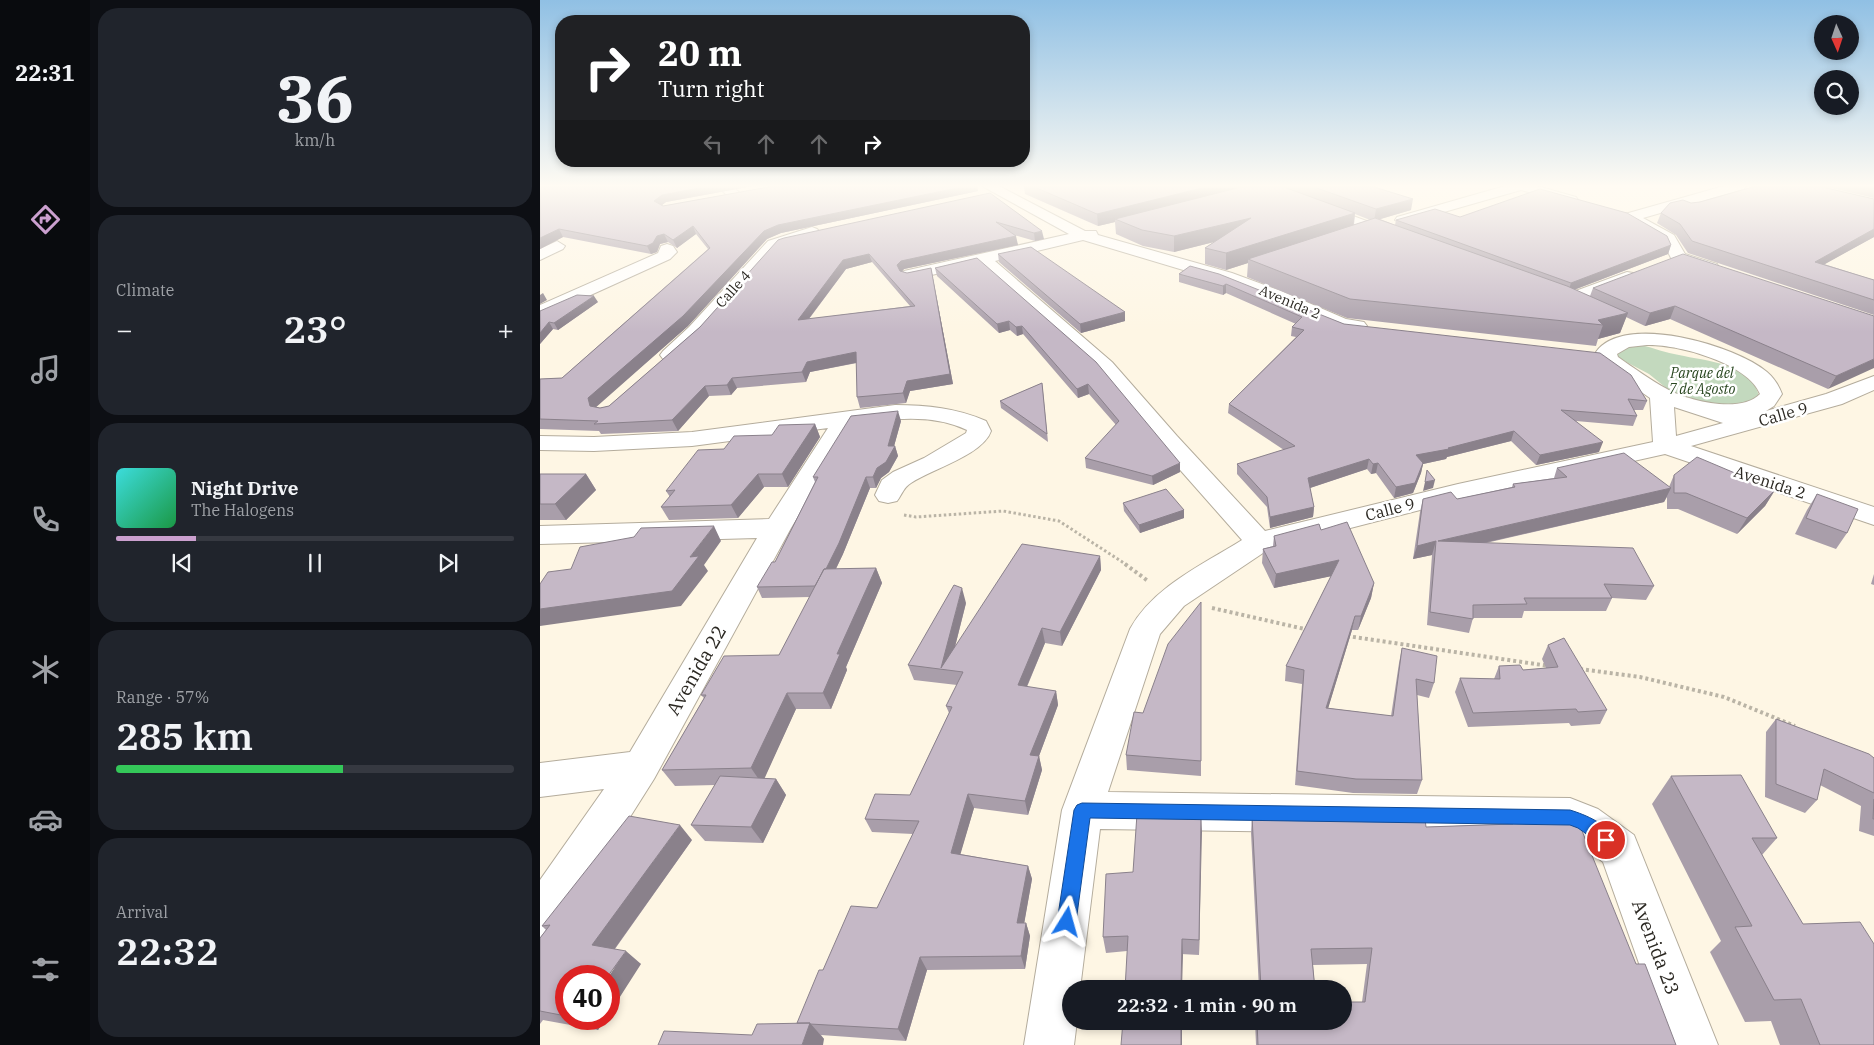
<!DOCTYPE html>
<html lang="en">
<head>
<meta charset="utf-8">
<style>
  :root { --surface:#171b24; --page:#20242c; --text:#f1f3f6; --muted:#9ea1a6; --line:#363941; --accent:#cba0cf }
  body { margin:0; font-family:"IBM Plex Serif",serif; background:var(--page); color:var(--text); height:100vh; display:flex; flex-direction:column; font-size:19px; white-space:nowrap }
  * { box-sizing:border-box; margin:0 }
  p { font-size:16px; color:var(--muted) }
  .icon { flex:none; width:28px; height:28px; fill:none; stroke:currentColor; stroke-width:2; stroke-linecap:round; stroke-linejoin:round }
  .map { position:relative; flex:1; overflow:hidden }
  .sheet { display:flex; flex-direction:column; gap:8px; padding:8px; background:#0d0f14; width:450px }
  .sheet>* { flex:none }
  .banner { position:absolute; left:15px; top:15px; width:475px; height:152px; border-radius:20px; box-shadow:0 2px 8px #0003; background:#202124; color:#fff; overflow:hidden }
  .needle { width:32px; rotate:177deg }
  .fabs { position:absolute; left:1274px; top:15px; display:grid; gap:10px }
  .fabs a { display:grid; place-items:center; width:45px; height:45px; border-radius:50%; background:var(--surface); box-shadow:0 2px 8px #0003; font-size:25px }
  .speed { position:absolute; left:15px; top:965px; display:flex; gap:10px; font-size:25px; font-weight:700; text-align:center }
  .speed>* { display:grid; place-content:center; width:65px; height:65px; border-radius:50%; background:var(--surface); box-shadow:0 2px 8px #0003; line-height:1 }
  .speed .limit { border:8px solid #d22; background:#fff; color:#111 }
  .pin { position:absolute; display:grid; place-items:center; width:42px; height:42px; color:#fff; margin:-21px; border:2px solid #fff; border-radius:50%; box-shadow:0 1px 5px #0007 }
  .me { position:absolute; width:55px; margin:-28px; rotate:8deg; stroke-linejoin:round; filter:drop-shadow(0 0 4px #0008) }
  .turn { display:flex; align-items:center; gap:18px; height:105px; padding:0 20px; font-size:22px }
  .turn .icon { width:65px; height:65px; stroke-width:2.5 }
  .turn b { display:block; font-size:35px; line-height:42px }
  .lanes { display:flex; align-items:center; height:48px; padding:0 20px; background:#0003; justify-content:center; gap:25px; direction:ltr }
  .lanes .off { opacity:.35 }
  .big { font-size:38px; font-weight:600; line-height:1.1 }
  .sheet .card { flex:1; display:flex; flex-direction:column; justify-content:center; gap:8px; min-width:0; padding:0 18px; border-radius:20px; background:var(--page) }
  .sheet .dial { align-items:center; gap:0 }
  .dial b { font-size:65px; line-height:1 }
  .song { display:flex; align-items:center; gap:15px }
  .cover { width:60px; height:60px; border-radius:8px; background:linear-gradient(135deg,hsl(180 70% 55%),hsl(140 70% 35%)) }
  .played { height:5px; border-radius:2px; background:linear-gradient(90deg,var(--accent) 20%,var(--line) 20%) }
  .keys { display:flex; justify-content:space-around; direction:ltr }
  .heat { display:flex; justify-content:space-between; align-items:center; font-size:28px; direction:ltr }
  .charge { height:8px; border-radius:4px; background:linear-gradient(90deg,#34c759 57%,var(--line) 0) }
  .trip { position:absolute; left:522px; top:980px; width:290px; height:50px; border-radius:25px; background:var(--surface); box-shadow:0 2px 8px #0003; font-weight:600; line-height:50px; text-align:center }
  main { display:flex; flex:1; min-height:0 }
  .menu { display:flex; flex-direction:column; width:90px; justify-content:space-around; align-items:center; background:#090b0e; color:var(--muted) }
  .menu .icon { width:35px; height:35px }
  .menu .current { color:var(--accent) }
  .menu b { font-size:22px; color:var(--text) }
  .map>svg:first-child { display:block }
</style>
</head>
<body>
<main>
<nav class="menu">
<b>22:31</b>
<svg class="icon current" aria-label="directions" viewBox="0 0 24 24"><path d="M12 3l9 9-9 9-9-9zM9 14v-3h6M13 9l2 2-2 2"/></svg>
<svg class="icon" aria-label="music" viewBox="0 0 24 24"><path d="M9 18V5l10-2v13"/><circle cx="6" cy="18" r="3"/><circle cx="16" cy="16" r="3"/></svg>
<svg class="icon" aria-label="phone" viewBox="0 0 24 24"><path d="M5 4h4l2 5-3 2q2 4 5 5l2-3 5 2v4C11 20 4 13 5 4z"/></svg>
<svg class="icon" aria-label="climate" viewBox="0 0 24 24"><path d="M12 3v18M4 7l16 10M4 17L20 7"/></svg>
<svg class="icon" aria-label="car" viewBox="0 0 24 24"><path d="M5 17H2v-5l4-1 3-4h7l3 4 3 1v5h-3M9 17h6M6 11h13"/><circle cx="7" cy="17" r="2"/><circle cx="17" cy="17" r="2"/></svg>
<svg class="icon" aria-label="filters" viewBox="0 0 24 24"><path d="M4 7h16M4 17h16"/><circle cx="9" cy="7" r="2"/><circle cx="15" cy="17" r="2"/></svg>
</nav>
<section class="sheet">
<div class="card dial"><b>36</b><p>km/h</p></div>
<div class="card"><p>Climate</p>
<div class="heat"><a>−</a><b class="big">23°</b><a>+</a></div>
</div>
<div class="card">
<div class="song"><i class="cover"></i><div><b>Night Drive</b><p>The Halogens</p></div></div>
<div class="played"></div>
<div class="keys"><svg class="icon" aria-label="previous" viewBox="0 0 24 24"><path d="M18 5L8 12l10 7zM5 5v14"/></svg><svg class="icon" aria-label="pause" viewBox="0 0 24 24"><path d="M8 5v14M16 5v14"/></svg><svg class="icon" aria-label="next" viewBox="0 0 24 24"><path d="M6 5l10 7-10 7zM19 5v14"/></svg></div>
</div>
<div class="card"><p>Range · 57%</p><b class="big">285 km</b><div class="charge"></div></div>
<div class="card"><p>Arrival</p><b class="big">22:32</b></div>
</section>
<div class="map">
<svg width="1334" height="1045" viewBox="0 0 1334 1045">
  <rect width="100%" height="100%" fill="#fef6e4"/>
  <!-- green -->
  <path fill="#c3d9be" d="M1101,345C1114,348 1126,353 1139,355C1165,361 1212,363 1219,396L1203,404L1183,406L1136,396L1109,374L1071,354L1082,348Z"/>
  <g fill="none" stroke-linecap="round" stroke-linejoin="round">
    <!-- minor casing -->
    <g stroke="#b4ac9c" stroke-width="2">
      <path id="minor" d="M177,186H192L202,195L195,199L190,198Z
        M442,186H459L545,231H556L558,235L692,273L741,291L806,319L824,322L827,326L824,330L817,332L796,329L729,299L680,281L543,240L455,261L572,362L637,436L725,531L918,484L1113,442L1110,398L1061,364L1056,352C1084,312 1197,346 1227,372C1234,378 1239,386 1242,394L1234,406L1226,411L1286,394L1334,376V390L1302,404L1151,446L1334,507V525L1125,454L919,500L729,549L644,606L620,634L568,792L1030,798L1058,809L1094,835L1178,1045H1128L1063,862L1030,836L560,829L540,989H531V1021H537L534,1045H484L522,810L590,629C613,587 662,565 702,540L619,446L558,370L439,264L370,280L364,279L361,275L364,271L529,234ZM1107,345C1137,344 1208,363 1220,394C1201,414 1148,401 1127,389C1110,380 1094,368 1078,357L1077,354L1089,347ZM1134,407L1183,423L1136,436Z
        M713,186H732L859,233L862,236L854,241L849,239L715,189Z
        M965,186H997L1036,197L1038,200L1031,204L981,190L862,224L855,220L857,217Z
        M1184,186H1206L1204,189L1103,218L1134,235L1145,254L1177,264L1179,268L1177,272L1171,273L1132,260L1123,242L1083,217L1085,214Z
        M272,227L277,229L280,232L277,235L240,247L163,335L137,359L130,361L123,359L120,355L123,351L149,327L228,241Z
        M17,241L25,246L23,249L0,260V249Z
        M127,244L133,246L137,252L130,259L0,318V305L118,253L121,246Z
        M1087,272L1093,273L1096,277L1093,281L1034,304H1022L1019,300L1022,296Z
        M355,405C387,405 417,408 446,421L451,431C443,455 392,469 371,483C364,487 362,494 357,501L348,503L339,501L335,495L342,480L353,472L384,458L426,433L427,430C391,413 351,419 313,424L251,528L114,779L16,934L0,940V880L64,789L0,797V763L90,752L217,538L0,544V526L229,519L288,428L152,446L54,451L0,450V436L54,437L152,432Z"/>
    </g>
    <!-- path-far1 -->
    <path stroke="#bab4a6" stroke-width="3" stroke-dasharray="2.5 2.5" stroke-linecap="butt" d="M364,515L376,517L463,511L519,521L587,565"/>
    <!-- path -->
    <path stroke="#bab4a6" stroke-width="4" stroke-dasharray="3 3" stroke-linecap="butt" d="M585,564L608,581
      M672,608L769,630
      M807,636L1009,666
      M1040,669L1100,677L1184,697L1255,726"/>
    <!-- minor -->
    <use href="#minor" fill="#fff" fill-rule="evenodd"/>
  </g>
  <!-- wall -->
  <path fill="#a99eaa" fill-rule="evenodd" d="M0,186H213L126,202L122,205L123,206L234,186H437L438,191L241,233L227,239L148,326L55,407L60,408L69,406L160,327L450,193L504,239L495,241L474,235L478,245L364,269L361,272L367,273L391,268L413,384L370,391L366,403L320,408L317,397V363L270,372L266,382L197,388L191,395L169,396L138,431L61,434L59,431L0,429V379L22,378L168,249L156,234L137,248L128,242L120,244L117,252L111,254L23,237L0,249ZM332,262L370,306L269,319L306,269Z
    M484,186H741L744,187V186H831L871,210L840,219L855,225L856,220L920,217L1131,245L1128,254L1034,290L1050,296L1053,288L1334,316L1288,389L1130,319L1105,326L1086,317L1080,333L1058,339L1056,346L807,318L707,277L708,263L686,270L665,264V248L674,242L634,252L603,246L576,234L575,222L558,226L485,194ZM815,214L830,220L814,225Z
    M1282,186H1334V198Z
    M1334,199V237L1323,243L1284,264L1334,280V315L1148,253L1136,235L1117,223L1121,213L1151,203Z
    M458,254L585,312V321L541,333L459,262Z
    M437,258L640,472L613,485L546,468L545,458L576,425L549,394L538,398L483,334L477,336L470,330L459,333L397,276L395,268Z
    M650,266L804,324L1107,401L1103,410H1094L1097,416L1093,426L1036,421L1059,452L996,465L971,441L907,457L906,459L883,464L881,473L873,493L854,498L836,473L831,474L827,469L770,488L774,507L773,517L730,528L727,507L697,474V464L744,450L688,413L689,404L756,337L751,336L752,327L756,324L686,293L683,295L639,282V274Z
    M58,302L18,330L13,329L0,344V311Z
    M502,383L503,391L508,442L461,408L460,401Z
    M361,421L354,446H355L358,456L349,472L341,478L336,488H330L303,554L296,569L336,568L342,583L306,667L307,670L291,709H256L224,778L236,779L246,795L223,843L165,841L151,825L175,785L135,786L122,770L164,698L161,695L239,655L270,597L222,598L217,587L235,562L275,482L273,477Z
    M275,424L280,437L248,487H224L198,518L129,520L121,507L130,497L126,491L184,449L232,435Z
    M1017,468L1129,487L1134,475L1235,490L1225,506L1197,534L1138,509H1127V497L1124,502L946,543L1114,586L1106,600L1072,598L1066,611H984L982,618H933L929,633L887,625L892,555L873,559L880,512L883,499H917L972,487L973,484L1014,478Z
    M0,474H46L56,490L26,520H0Z
    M1277,494L1307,533L1296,549L1255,534L1267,510Z
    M583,503L644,510V518L600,533L584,511Z
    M781,530L834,583L831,598L818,630H812L788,708L851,716L859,663L862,648L894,683L889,698L877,695L882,780L877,794L813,793L755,785L762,684L745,681L746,666L791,576L734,588L722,563L723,549L733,546L734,536Z
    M560,556L561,570L522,646L505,643L487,687L516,691L518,705L499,756L502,770L488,815L434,808L420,854L488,866L492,879L484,923H486L490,936L485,969L387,970L366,1041L281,1035L284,1039L212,1035L257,1023L283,970L337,908L373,834L332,832L325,819L370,795L409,713L406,706L417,685L374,680L368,665L426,603L415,647Z
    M1334,574V585L1331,584Z
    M661,602V776L587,770L586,755Z
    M1008,645L1067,710L1060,724L1031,726L1029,723L928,727L915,692L920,678L954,679L959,666L983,670L1006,668L1002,659Z
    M1236,719L1334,758V836L1319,831L1321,806L1280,785L1277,800L1265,813L1225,797L1226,732Z
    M1131,776L1237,838L1222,855L1334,1045H1240L1231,1021L1205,1022L1170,952L1181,941L1112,804Z
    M661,815L659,955L587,951L566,953L563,937L593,872Z
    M712,816L886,827L969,824L971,820L1096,964L1136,1045H716L715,1021H804L822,1002L827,964L773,965L775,989H719L711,833Z
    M152,840L75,949L101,964L26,976V1019H65L58,1030L3,1020L0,1024V938L6,930L2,926Z"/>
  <!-- shaded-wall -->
  <path fill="#8a818b" d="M170,186H213L126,202L117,209L114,201L122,195Z
    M427,186H437L438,191L241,233L227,239L148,326L54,409L50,406L48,398L224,231L238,225Z
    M670,186H712L575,219V222L558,226L557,214Z
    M873,199L871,210L834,221L836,209Z
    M815,213L813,228L708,259V263L686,270V253Z
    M711,218L710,233L634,252V236Z
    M153,226L156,234L137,248L133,240Z
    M19,229L23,237L0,249V238Z
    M1334,229V237L1323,243L1269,273L1275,262Z
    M502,231L504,239L495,241L494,233Z
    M124,234L128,242L120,244L117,252L111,254L107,246L117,236Z
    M476,236L478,245L364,269L360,274L357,265L361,261Z
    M1131,245L1128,254L1028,292L1031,283Z
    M329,254L332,262L306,269L261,329L258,320L303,260Z
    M391,268L413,384L370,391L366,403L363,393Z
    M686,284V293L683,295V286Z
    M3,293L7,300L0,304V295Z
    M54,296L58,302L18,330L14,323Z
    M1135,306L1130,319L1105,326L1110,313Z
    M585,312V321L541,333L540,324Z
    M1088,313L1080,333L1058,339L1063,325L1058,320Z
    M469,321L470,330L459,333L457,324Z
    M9,322L13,329L0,344V333Z
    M482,326L483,334L477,336L476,327Z
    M316,352L320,362L270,372L266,382L262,372L267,362Z
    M1334,359V368L1288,389L1296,376Z
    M192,378L197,388L191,395L187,385Z
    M548,384L549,394L538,398L537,389Z
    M165,386L169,396L138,431L132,420Z
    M358,411L361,421L353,450L355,446L358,456L349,472L341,478L336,488L333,477L348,446Z
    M275,424L280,437L248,487L242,474Z
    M974,431L971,441L907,457L906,459L883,464L881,473L873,493L854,498L856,487L876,455Z
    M1063,442L1059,452L996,465L1000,455Z
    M829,459L827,469L767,489L768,478Z
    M640,463V472L613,485L612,476Z
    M838,463L836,473L831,474L833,464Z
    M46,474L56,490L26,520L15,504Z
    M218,474L224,487L198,518L191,505Z
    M326,477L330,488L303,554L282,597L277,586Z
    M895,480L893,488L883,491L885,482Z
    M1131,488L1124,502L895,554L898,541Z
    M1235,490L1225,506L1197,534L1207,518Z
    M774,507L773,517L730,528V517Z
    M644,510V518L600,533L599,525Z
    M174,526L181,541L164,565L168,571L141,606L0,626V609L150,557Z
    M896,541L892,555L873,559L877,546Z
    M560,556L561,570L522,646L520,632Z
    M799,560L797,575L734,588L736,574Z
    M336,568L342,583L306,667L307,670L291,709L283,693L297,654Z
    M834,583L831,598L818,630L821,616Z
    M422,588L426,603L409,670L401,668Z
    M815,616L812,630L784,722L786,708Z
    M502,628L505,643L481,700L478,685Z
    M516,691L518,705L499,756L502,770L488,815L485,801L490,755Z
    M247,693L256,709L222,784L211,768Z
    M236,779L246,795L223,843L211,827Z
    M428,794L434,808L417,866L411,853Z
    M661,815L662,832L659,955V940Z
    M140,825L152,840L68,958L52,945Z
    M488,866L492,879L482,936L477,923Z
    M486,923L490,936L485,969L481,956Z
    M642,939L643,955L642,989H641Z
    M86,951L101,964L69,1014V976Z
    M380,957L387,970L366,1041L358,1029Z
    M41,1019H65L58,1030Z
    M641,1021H642V1045H641Z
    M270,1023L284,1039L283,1045H262Z"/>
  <!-- building -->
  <path fill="#c5b8c6" stroke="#8a818b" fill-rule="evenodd" d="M0,186H170L122,195L114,201L123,206L234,186H427L238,225L224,231L143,316L48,398L50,406L60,408L69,406L160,327L238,240L244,238L450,193L502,231L494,233L456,222L476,236L361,261L357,265L360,271L367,273L391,268L410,374L367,381L363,393L317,397L316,352L267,362L262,372L192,378L187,385L165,386L132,420L54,424L58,421L0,419V379L22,378L170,248L153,226L133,240L124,234L117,236L113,243L107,246L19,229L0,238ZM329,254L375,306L258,320L303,260Z
    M492,186H670L557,214Z
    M705,186H741L815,213L686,253L665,248L711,218L634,236L602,230L575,219Z
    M771,186H831L873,199L836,209Z
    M1216,186H1278L1334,199V229L1275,262L1334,280V300L1152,241L1140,224L1121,213L1130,203L1143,200L1151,203L1160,202Z
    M1000,189L1087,213L1127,236L1131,245L1031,283L856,220L895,209L920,217Z
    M835,218L1027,286L1088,313L1058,320L1063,325L810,299L708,259Z
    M491,247L585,312L540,324L458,254Z
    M1143,254L1334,316V359L1296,376L1135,306L1110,313L1053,288Z
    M437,258L556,362L640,463L612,476L545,458L579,421L548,384L537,389L482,326L476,327L469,321L457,324L395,268Z
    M650,266L679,274L804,324L1060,353L1091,375L1107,401L1088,399L1097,416L1021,410L1063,442L1000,455L974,431L908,448L909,449L876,455L883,463L875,483L856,487L838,463L833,464L829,459L768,478L774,507L730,517L727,497L697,464L755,446L689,404L764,330L752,327L762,317L686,284L683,286L639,274Z
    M37,295L54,296L14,323L9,322L0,333V311Z
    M502,383L507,434L460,401Z
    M358,411L348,446H355L346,462L337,468L333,477H326L299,543L286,569H284L275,586L217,587L232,562H235L278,477H273L311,416Z
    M275,424L242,474H218L191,505L121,507L135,490L126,491L158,450L184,449L194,436L232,435L239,425Z
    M1084,453L1131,488L898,541L1093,548L1114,586L1064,584L1072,598H984L987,604L933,605V619L890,612L896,541L877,546L883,499L911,492L917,499L975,487L973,484L1027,477L1017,468Z
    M1157,457L1235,490L1207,518L1146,493H1134V475Z
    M887,470L895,480L885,482Z
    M0,474H46L15,504H0Z
    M626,489L644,510L599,525L583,503Z
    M1277,494L1318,509L1307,533L1266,518Z
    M807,522L834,583L821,616H815L786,708L853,716L862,648L897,656L894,683L876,679L882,780L816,779L757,771L764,670L746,666L799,560L736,574L723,549L736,546L734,536L779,524L781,530Z
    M174,526L150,557L159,556L132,591L0,609V584L8,572L31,569L40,547L94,537L101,528Z
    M482,544L560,556L520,632L502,628L478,685L516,691L490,755L499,756L485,801L428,794L411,853L488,866L477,923H486L481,956L380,957L358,1029L270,1024V1023H257L279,970H283L311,906L337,908L379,821L325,819L335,794L370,795L412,707L406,706L423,672L368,665L414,585L422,588L401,668Z
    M336,568L297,654H300L283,693H247L211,768L122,770L166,695H161L184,656L239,655L284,569Z
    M661,602V761L586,755L594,712L603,713L628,644Z
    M1024,638L1067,710L1038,712L1036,709L933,713L920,678L960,679L959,666L980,665L983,670L1018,667L1008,645Z
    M1236,719L1329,754L1334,758V793L1284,769L1277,800L1236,784Z
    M1201,775L1237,838H1212L1263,924L1320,922L1334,944V1045H1280L1261,999L1234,1000L1195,927L1212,926L1131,776Z
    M180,776L236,779L211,827L151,825Z
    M1334,799V819H1333Z
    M597,814L661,815L659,940L642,939L641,989H585L588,936L563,937L566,874L593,872Z
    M89,816L140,825L52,945L86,951L68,976H26V1016L0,1011V938L10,925L2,926Z
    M712,816L885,819L886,827L973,824L971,820L1038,821L1096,964H1105L1136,1045H718L717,1021H804V1002H825L832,948L771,949L775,989H721Z
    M583,1021H641V1045H581Z
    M270,1023L262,1045H118L124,1031L212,1035L217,1024Z"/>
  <!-- sky -->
  <linearGradient id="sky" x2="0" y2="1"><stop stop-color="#90c0e4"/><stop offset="0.56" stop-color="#fffbf3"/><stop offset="1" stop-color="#fffbf3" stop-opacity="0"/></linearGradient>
  <rect width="1334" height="332" fill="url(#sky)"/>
  <!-- route -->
  <path fill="#1a73e8" stroke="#114b97" d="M542,803L1030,810C1046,815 1068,824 1075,840L1072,846L1066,848L1038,828L1030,825L550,818L536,922L533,929L527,931L520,929L517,922L534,810L537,805Z"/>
  <g text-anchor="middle" stroke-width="5" stroke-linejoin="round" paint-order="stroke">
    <!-- far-street labels -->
    <g font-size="14" fill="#2b2822" stroke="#fff">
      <text transform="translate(193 289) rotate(-48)" y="5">Calle 4</text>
      <text transform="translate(750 302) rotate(23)" y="5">Avenida 2</text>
    </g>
    <!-- far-park labels -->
    <g font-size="14" font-style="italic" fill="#28461f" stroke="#fff">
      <text x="1162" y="378">Parque del<tspan x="1162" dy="16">7 de Agosto</tspan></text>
    </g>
    <!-- street labels -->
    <g font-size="16" fill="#2b2822" stroke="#fff">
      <text transform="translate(1243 414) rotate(-16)" y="6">Calle 9</text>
      <text transform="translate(1230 482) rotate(18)" y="6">Avenida 2</text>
      <text transform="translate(850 509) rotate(-14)" y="6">Calle 9</text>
    </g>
    <!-- near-street labels -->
    <g font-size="19" fill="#2b2822" stroke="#fff">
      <text transform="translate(156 670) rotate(-60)" y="7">Avenida 22</text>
      <text transform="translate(1116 947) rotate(69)" y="7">Avenida 23</text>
    </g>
  </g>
</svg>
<div class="fabs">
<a><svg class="needle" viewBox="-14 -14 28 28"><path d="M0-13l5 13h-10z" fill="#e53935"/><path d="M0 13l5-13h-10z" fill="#9ea1a6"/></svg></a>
<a><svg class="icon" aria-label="search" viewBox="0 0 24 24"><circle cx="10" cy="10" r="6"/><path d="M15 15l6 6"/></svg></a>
</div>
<div class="speed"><div class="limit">40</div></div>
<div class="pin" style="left:1066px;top:840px;background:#d93025"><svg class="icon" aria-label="arrive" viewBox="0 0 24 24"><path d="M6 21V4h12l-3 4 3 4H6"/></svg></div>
<svg class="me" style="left:527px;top:922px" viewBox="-20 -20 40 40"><path d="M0-17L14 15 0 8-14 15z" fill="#1a73e8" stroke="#fff" stroke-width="4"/></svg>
<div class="trip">22:32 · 1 min · 90 m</div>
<div class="banner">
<div class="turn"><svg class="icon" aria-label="right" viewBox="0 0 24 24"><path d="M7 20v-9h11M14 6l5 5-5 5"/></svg><div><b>20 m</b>Turn right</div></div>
<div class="lanes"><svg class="icon off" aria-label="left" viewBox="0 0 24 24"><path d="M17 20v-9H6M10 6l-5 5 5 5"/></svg><svg class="icon off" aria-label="ahead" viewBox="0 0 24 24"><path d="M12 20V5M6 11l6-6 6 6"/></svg><svg class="icon off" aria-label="ahead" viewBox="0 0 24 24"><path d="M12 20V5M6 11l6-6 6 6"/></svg><svg class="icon" aria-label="right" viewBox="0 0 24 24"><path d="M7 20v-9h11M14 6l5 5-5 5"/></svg></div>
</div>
</div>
</main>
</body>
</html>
